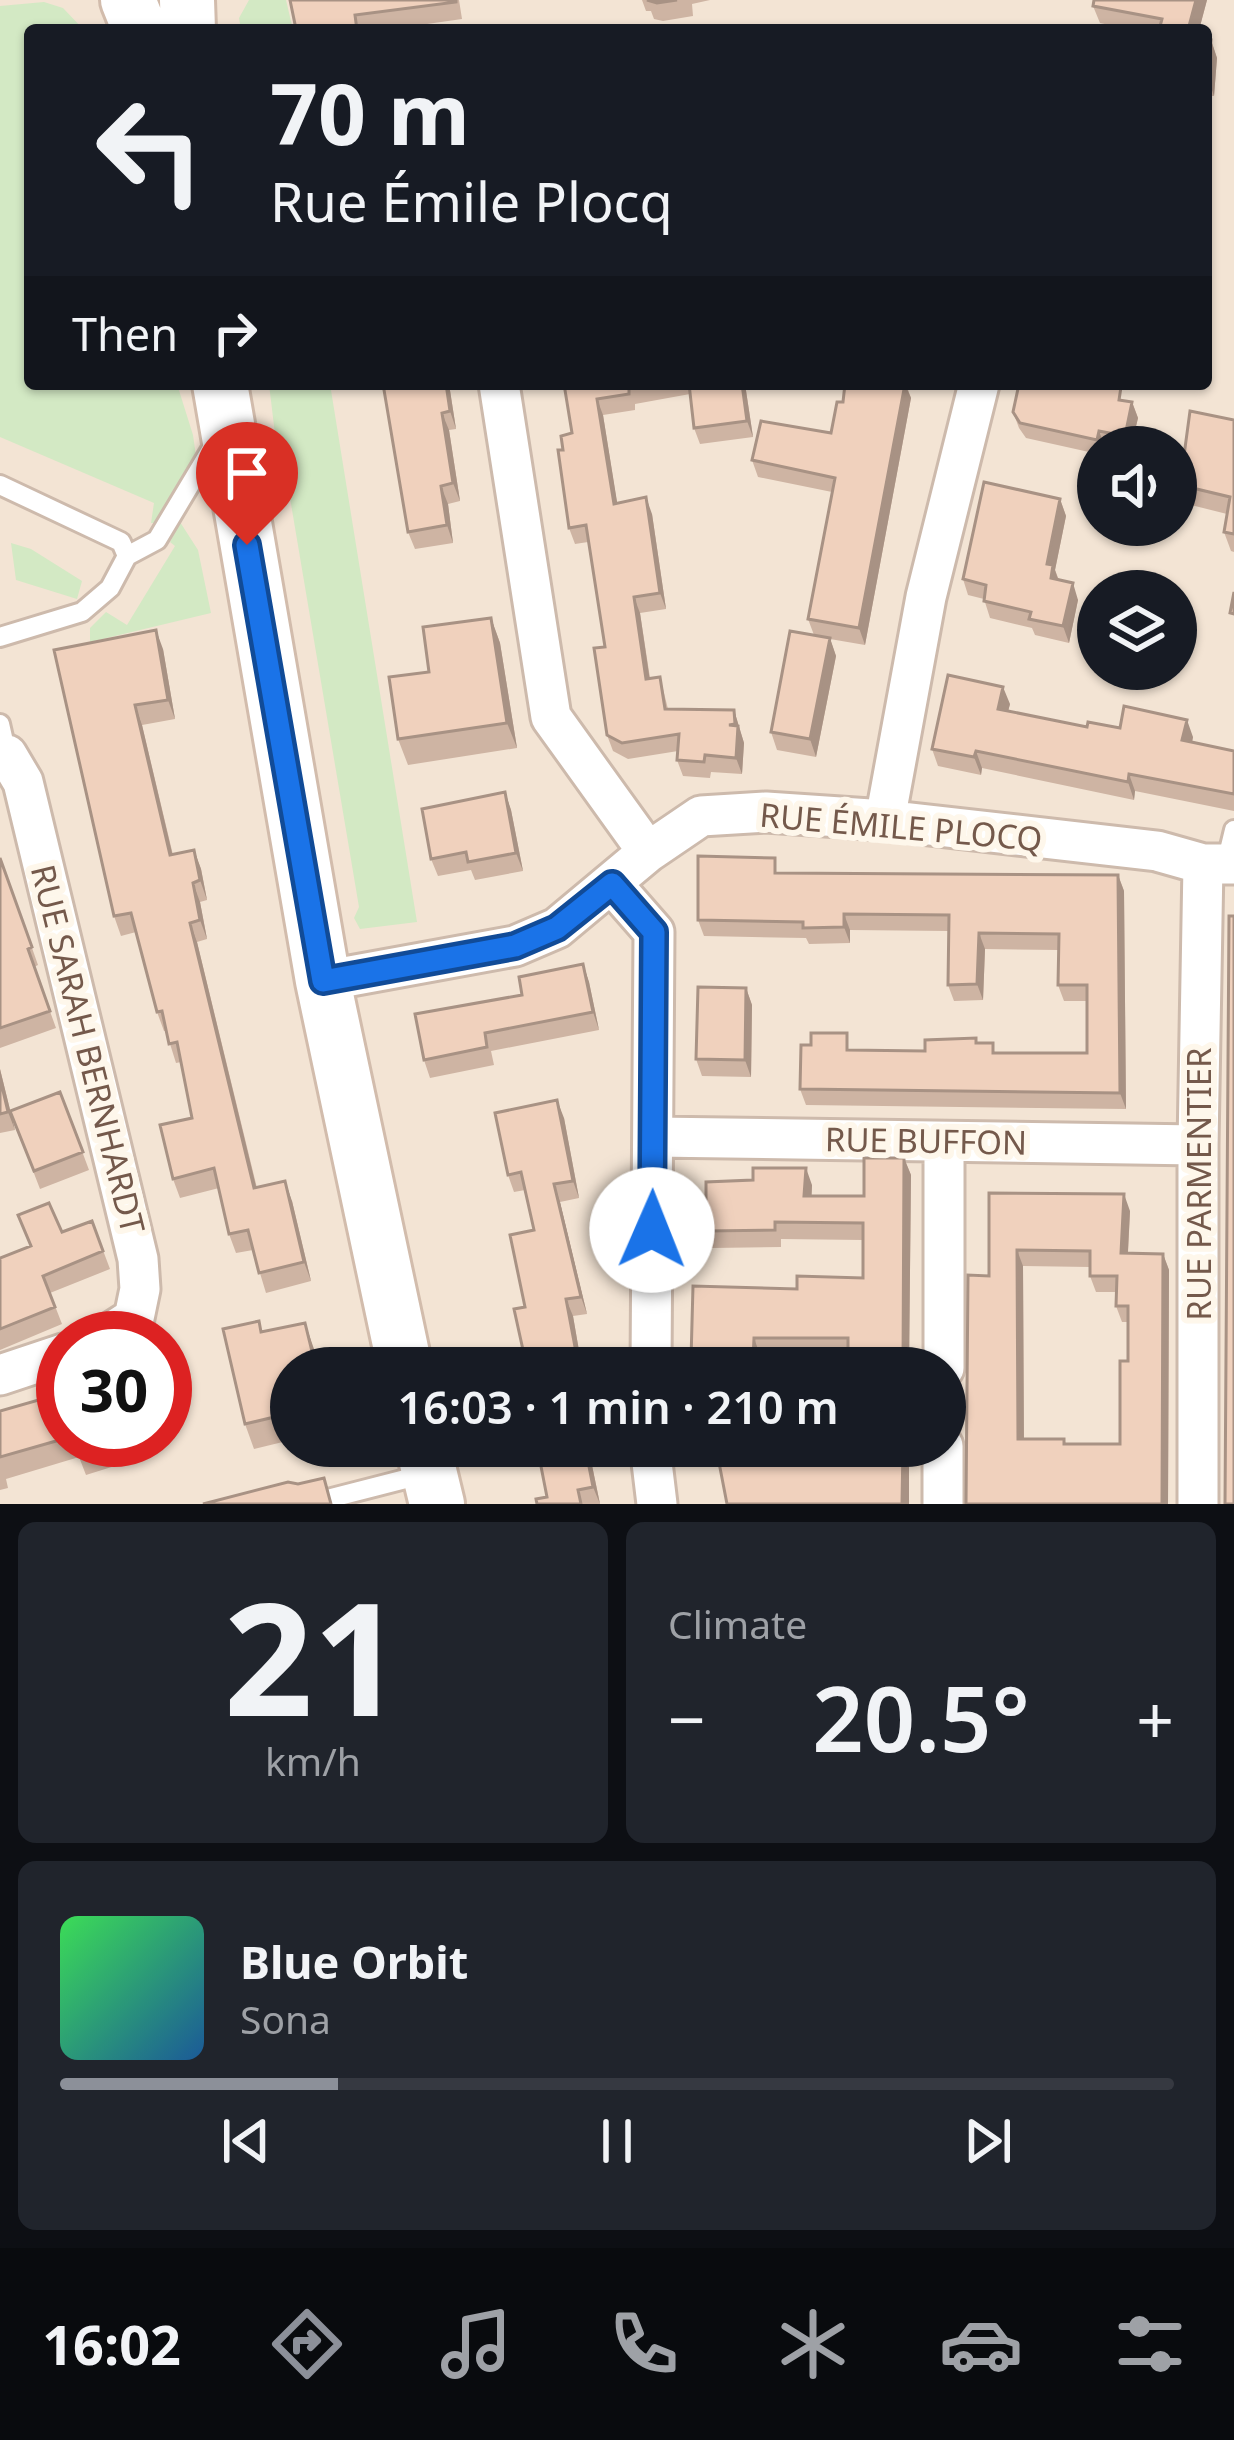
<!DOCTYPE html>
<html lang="en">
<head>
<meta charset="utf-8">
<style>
  :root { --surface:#171b24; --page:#20242c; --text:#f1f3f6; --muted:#9ea1a6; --line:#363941; --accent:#8c9099 }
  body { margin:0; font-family:"Noto Sans",sans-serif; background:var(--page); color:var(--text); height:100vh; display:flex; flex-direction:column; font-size:45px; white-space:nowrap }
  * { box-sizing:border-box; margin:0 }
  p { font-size:39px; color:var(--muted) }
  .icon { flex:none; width:66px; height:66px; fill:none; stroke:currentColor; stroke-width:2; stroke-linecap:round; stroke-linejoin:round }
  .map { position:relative; height:1504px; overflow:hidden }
  .drawer { display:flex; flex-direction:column; gap:18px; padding:18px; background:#0d0f14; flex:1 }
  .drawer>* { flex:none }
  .guide { position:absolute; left:24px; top:24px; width:1188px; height:366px; border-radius:12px; box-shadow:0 3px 9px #0004; background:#171b24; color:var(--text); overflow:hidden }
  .tools { position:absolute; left:1077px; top:426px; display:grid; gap:24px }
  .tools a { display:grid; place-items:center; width:120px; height:120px; border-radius:50%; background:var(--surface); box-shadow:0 3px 9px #0004; font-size:60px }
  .speed { position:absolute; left:36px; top:1311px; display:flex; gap:24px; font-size:60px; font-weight:700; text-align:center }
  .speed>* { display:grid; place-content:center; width:156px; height:156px; border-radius:50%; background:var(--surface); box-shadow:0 3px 9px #0004; line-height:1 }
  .speed .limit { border:18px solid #d22; background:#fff; color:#111 }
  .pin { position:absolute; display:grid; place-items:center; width:102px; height:102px; color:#fff; margin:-123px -51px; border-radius:50% 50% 50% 0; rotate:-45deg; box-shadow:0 0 12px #0007 }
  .pin .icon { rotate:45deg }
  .me { position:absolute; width:132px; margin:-66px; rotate:1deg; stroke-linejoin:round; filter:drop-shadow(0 0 9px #0008) }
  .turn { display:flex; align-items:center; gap:42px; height:252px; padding:0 48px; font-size:54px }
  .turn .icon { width:156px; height:156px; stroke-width:2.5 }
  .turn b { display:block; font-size:84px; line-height:102px }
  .then { display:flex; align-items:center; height:114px; padding:0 48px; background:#0003; gap:24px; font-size:45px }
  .big { font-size:90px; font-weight:600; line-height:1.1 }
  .drawer .tile { flex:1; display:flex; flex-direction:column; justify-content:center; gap:18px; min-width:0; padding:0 42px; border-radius:18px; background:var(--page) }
  .drawer .dial { align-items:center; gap:0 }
  .dial b { font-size:156px; line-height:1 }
  .song { display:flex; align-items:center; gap:36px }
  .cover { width:144px; height:144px; border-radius:18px; background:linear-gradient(135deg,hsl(130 70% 55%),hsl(210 70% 35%)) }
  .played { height:12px; border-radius:6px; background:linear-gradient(90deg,var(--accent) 25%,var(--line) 25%) }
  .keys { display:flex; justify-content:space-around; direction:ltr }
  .heat { display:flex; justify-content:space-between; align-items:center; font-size:66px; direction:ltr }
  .drawer .tiles { flex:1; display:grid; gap:18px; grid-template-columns:1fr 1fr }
  .tile:last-child { grid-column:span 2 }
  .trip { position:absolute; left:270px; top:1347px; width:696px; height:120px; border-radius:60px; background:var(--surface); box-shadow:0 3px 9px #0004; font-weight:600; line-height:120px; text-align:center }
  .dock { display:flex; height:192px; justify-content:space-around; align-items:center; background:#090b0e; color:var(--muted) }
  .dock .icon { width:84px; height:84px }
  .dock .selected { color:var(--accent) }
  .dock b { font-size:54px; color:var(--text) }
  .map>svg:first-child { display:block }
</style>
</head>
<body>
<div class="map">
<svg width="1234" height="1504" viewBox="0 0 1234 1504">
  <rect width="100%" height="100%" fill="#fcf2e5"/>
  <!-- residential -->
  <path fill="#f3e4d4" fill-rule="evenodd" d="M0,0H1234V1504H0ZM30,30H1206V384H30ZM1098,447H1176V525H1098ZM1098,591H1176V669H1098ZM63,1338H165V1440H63ZM291,1368H945V1446H291Z"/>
  <!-- green -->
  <path fill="#d3e9c4" d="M249,0H286L293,30H241L239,18Z
    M44,2L63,8L84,30H30V384H177L193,435L197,463L156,523H151L154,503L0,437V6Z
    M269,384H330L417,922L360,929L354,918L359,907L290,498L282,493Z
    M180,522L198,550L211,613L90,642V628L106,612L127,625L175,546L170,542Z
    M11,543L31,549L82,581L77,599L16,580Z"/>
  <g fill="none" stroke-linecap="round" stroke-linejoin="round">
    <!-- service casing -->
    <g stroke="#cdbaac" stroke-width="24">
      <path id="service" d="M0,485L121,542L127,556
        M0,637L82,612L110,588L127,556L157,540L215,443
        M0,724L7,755
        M1226,863L1234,830
        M308,1504L425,1474"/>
    </g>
    <!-- minor casing -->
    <g stroke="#cdbaac" stroke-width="45">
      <path id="minor" d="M499,384L551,717L648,852
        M0,754L7,755L23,782L138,1259L140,1289L134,1318L103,1338
        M885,820L926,597L979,384
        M612,884L654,932L651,1368
        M323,981L515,946L557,928L648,852L701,816L766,812L885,820L1157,851L1203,864H1234
        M654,1137L1198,1145
        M944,1368V1142
        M0,1375L63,1354
        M650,1446L657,1504
        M943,1504V1446
        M1198,1504V1145L1203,864"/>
    </g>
    <!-- secondary casing -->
    <g stroke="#d2bcac" stroke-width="60">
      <path id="secondary" d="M128,0L140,30
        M187,0L188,30
        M220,384L323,981L405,1368
        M423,1446L437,1504"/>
    </g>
    <!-- service -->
    <use href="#service" stroke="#fff" stroke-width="18"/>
    <!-- minor -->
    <use href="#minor" stroke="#fff" stroke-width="39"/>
    <!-- secondary -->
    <use href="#secondary" stroke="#fff" stroke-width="54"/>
  </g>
  <!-- wall -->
  <path fill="#ceb4a3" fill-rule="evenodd" d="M290,0H459L462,19L385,30H296Z
    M642,0H710L692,4L693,16L663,21L654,19L651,11H646Z
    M1094,0H1207L1199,30H1133L1100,23L1093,6Z
    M1206,40H1211L1217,58L1214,96H1206Z
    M449,384L456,429L449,430L460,501L448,504L453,543L415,549L408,532Z
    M564,384H745L753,437L700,444L694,428L690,394L635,404V410L603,415L617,503L652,514L666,609L640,613L650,678L660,677L668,709L734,710L744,743L742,774L711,772L710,778L683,776L677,760L678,751L628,759L613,751L607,735L605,647L588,542L575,544L569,528L563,450L572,433Z
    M845,384H906L911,398L865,645L830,639L836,656L816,757L777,750L771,732L814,635L808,619L832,492L758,477L752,460L831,433L843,402Z
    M1127,401L1132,402L1138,418L1131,447H1098V454L1026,438L1019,428L1013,412Z
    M1234,420V552L1231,551L1224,532L1227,514L1187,504L1180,485Z
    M1060,499L1066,516L1055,570L1059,580L1078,600L1069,643L1035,635L1032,628L990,618L984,599L968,595L963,579Z
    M491,618L500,643L517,748L408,765L398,739Z
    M163,649L175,719L142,725L173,855L194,850L201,869L207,900L200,902L207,939L197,942L257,1188L292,1201L311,1281L266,1293L253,1250L236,1253L229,1234L219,1188L180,1198L173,1179L192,1118L181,1062L176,1063L166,1031H164L157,1012L136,932L121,936L114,916L54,650Z
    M1010,704L1008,711L1087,727L1120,728L1193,737L1192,742L1234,751V811L1135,791L1134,800L982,768L981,775L938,766L932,749Z
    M505,792L511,810L523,871L475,880L471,870L438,876L431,859Z
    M0,857L38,965L34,967L56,1028L0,1048Z
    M781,873L1118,875L1124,891L1126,1109L806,1105L800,1089L853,1050L925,1051L976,1038L977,1043L997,1053H1087V1001H1064L1058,985L1059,950L985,949L983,1000L954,1001L948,985L949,931L850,930V943L809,944L806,938L704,936L698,920Z
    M583,964L589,982L599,1030L491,1051L494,1065L430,1078L424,1060L522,995Z
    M746,988L752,1005L751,1077L702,1076L696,1059Z
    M0,1069L15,1130L0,1133Z
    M60,1092L89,1170L40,1189L10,1111Z
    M564,1118L579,1198L560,1202L587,1314L573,1316L582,1368H528L525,1359V1307L534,1230L525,1190L514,1192L508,1175Z
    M904,1158L911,1175L909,1368H848V1355H760L759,1368H694L691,1360L797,1289L863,1278V1240L781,1239V1247L712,1248L706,1231L812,1185L811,1196H864Z
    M989,1193L1130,1211L1128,1253L1163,1254L1169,1270L1168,1504H966L989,1276ZM1023,1266L1090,1267V1276L1096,1292H1116V1306L1122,1322H1128V1361L1120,1444H1066L1064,1439H1024Z
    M92,1221L110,1269L50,1293L62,1324L0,1350V1258Z
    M263,1332L314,1349L291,1368V1440L254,1449L245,1424Z
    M63,1393V1440H149L153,1454L86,1475L79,1457L6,1479L8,1488L0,1490V1411Z
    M537,1446H588L600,1504H537L547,1497Z"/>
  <!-- shaded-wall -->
  <path fill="#a89284" d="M1196,0H1207L1199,30H1188Z
    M1211,40L1217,58L1214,96L1208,78Z
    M446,384H449L456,429L450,411Z
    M742,384H745L753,437L747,421Z
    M905,384L911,398L865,645L859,628Z
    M597,399L603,415L620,520L614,504Z
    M1132,402L1138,418L1131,447H1129L1125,436Z
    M442,413L449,430L460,501L453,483Z
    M1099,431L1105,447H1100L1097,440Z
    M441,486L448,504L453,543L447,525Z
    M646,497L652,514L666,609L660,593Z
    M1060,499L1066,516L1055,570L1059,582L1057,595L1047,564Z
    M1073,583L1078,600L1069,643L1063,626Z
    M634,597L640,613L652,695L646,679Z
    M491,618L500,643L517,748L507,723Z
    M156,630L163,649L175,719L168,700Z
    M830,638L836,656L816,757L810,739Z
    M1003,687L1010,704L1004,727L998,709Z
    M135,705L142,725L177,874L170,855Z
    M734,710L744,743L742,774L736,758Z
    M1187,720L1193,737L1189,757L1182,740Z
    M976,751L982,768L981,775L974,757Z
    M1129,774L1135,791L1134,800L1128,782Z
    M505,792L511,810L523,871L516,853Z
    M194,850L201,869L207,900L200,880Z
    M1118,875L1124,891L1126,1109L1120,1093Z
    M193,883L200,902L207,939L200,920Z
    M844,914L850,930V943L844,927Z
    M190,923L197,942L261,1207L254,1188Z
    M979,933L985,949L983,1000L977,984Z
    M583,964L589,982L599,1030L593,1012Z
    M746,988L752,1005L751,1077L745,1060Z
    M0,1069L15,1130L8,1112L0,1078Z
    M557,1100L564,1118L579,1198L573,1181Z
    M904,1158L911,1175L909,1368H903Z
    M806,1168L812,1185L811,1213L804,1196Z
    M285,1181L292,1201L311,1281L304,1262Z
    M554,1184L560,1202L587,1314L581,1297Z
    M1124,1194L1130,1211L1127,1269L1121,1253Z
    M1017,1250L1023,1266L1024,1455L1018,1439Z
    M1163,1254L1169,1270L1168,1504H1162Z
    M566,1299L573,1316L582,1368H579Z
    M305,1323L314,1349L319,1368H316Z
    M754,1338L760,1355L759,1368H756L753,1361Z
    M585,1446H588L600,1504L593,1487Z
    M903,1446H909V1504H902Z"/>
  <!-- building -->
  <path fill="#f0d1bd" stroke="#a89284" stroke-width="3" fill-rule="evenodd" d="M290,0H456V2L355,15L357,30H324L323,26L296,29Z
    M647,0H677L657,3Z
    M1094,0H1196L1188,30H1159L1162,19L1093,6Z
    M1206,40H1211L1208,78H1206Z
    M383,384H446L450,411L442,413L453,483L441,486L447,525L408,532Z
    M564,384H650L629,388V394L597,399L614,504L646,497L660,593L634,597L646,679L660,677L665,709L734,710L735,724L729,725L738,726L736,758L705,755L704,762L677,760L679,734L622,743L607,735L594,648L605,647L586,525L569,528L558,450H563L561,436L572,433Z
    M689,384H742L747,421L694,428Z
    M845,384H905L859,628L808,619L835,478L752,460L761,421L831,433L837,402H843Z
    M1019,384H1109L1121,387L1119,400L1132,402L1125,436L1099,431L1097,440L1020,423L1013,412Z
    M1190,411L1234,420V534L1224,532L1230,497L1180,485Z
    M984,482L1060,499L1047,564L1053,565L1051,578L1073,583L1063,626L1029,619L1031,612L984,601L986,585L963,579Z
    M1234,592V614L1230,613Z
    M491,618L507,723L398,739L389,677L429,672L423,627Z
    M156,630L168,700L135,705L170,855L194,850L200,880L193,883L200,920L190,923L254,1188L285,1181L304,1262L259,1273L248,1230L229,1234L214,1168L173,1179L160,1125L192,1118L177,1042L169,1044L162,1011L157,1012L131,913L114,916L54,650Z
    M790,631L830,638L810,739L771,732Z
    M948,675L1003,687L998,709L1087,727L1088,722L1120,728L1124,706L1187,720L1182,740L1234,751V794L1129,774L1128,782L976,751L974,757L932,749Z
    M505,792L516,853L468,862L466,852L431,859L422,809Z
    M698,856L775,858V873L1118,875L1120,1093L800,1089L801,1045H811V1033H847V1050L925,1051V1040L976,1038V1043H993V1053H1087V985H1058L1059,934L979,933L977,984L948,985L949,915L844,914V927L803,928V922L698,920Z
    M0,858L32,947L28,949L50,1011L0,1028Z
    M1229,916H1234V1504H1225Z
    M583,964L593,1012L485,1033L487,1047L424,1060L415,1014L522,995L519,977Z
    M698,987L746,988L745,1060L696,1059Z
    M0,1078L8,1112L0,1114Z
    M60,1092L83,1152L34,1171L10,1111Z
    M557,1100L573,1181L554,1184L581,1297L566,1299L579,1368H532L531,1359H525L514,1309L525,1307L510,1235L534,1230L521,1172L508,1175L495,1113Z
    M864,1158H904L903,1368H848V1338H754L753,1361L691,1360L693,1286L797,1289V1276L863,1278V1223L775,1222V1230L706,1231V1182L753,1180V1168H806L804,1196H864Z
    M989,1193L1124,1194L1121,1253L1163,1254L1162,1504H966L968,1275L989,1276ZM1017,1250L1090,1251V1276H1117L1116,1306H1128V1361H1120V1444H1064V1439H1018Z
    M49,1203L62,1232L92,1221L103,1251L43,1276L55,1307L0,1329V1258L31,1246L18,1215Z
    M259,1321L261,1332L305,1323L316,1368H291V1413L245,1424L223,1329Z
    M63,1393V1439L0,1457V1411Z
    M74,1440H123L78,1454Z
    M537,1446H585L593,1487L578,1490L581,1504H537L536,1499L547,1497Z
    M770,1446L773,1460H847V1446H903L902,1504H727L716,1447Z
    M324,1478L331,1504H203L288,1482L298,1484Z"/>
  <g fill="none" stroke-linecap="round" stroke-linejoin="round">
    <!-- route casing -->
    <g stroke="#114b97" stroke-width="30">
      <path id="route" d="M247,545L323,981L515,946L557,928L612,884L654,932L652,1230"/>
    </g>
    <!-- route -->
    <use href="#route" stroke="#1a73e8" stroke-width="21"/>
  </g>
  <g text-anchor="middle" stroke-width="12" stroke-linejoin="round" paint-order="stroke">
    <!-- street labels -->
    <g font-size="33" fill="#74594b" stroke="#fef7eb">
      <text transform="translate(901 827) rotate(5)" y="12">RUE ÉMILE PLOCQ</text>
      <text transform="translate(88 1049) rotate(76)" y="12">RUE SARAH BERNHARDT</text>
      <text transform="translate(926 1141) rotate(1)" y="12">RUE BUFFON</text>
      <text transform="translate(1199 1184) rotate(-90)" y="12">RUE PARMENTIER</text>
    </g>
  </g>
</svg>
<div class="tools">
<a><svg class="icon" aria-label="sound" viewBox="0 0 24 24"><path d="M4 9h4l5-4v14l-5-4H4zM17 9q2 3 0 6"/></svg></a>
<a><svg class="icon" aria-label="layers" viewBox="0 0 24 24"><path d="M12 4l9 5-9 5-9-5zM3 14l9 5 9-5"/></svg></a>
</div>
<div class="speed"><div class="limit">30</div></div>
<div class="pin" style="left:247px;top:545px;background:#d93025"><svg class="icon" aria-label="arrive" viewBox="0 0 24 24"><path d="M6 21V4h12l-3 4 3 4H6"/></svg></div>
<svg class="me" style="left:652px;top:1230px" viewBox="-20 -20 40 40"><circle r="19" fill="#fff"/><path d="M0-13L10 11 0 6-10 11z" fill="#1a73e8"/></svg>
<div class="trip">16:03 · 1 min · 210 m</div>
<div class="guide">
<div class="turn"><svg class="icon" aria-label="left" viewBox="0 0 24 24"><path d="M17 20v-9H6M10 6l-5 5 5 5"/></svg><div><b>70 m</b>Rue Émile Plocq</div></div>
<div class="then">Then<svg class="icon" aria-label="right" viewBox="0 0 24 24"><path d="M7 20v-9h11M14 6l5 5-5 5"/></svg></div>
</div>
</div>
<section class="drawer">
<div class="tiles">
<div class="tile dial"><b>21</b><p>km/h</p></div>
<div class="tile"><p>Climate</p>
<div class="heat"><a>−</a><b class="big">20.5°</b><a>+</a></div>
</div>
<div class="tile">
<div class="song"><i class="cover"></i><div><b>Blue Orbit</b><p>Sona</p></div></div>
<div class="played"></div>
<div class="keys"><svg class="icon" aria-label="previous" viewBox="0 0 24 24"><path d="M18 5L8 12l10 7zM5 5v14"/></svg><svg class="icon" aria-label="pause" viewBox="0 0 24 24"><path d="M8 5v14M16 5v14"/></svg><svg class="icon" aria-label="next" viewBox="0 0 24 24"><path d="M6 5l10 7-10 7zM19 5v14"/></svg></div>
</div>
</div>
</section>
<nav class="dock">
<b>16:02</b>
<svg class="icon selected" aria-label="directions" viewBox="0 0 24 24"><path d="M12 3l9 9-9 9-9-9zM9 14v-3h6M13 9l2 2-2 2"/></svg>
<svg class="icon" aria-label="music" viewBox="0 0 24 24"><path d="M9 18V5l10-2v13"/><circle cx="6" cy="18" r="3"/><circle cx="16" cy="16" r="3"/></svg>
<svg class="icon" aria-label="phone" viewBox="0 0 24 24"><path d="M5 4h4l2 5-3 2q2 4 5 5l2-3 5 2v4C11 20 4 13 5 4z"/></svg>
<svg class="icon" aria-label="climate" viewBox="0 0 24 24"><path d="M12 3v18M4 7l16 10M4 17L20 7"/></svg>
<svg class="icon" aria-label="car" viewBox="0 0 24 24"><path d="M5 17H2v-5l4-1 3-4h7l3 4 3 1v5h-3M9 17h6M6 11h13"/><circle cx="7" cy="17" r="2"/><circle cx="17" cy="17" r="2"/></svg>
<svg class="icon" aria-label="filters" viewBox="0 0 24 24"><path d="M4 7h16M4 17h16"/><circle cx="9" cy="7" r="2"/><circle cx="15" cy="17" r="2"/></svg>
</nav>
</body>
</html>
